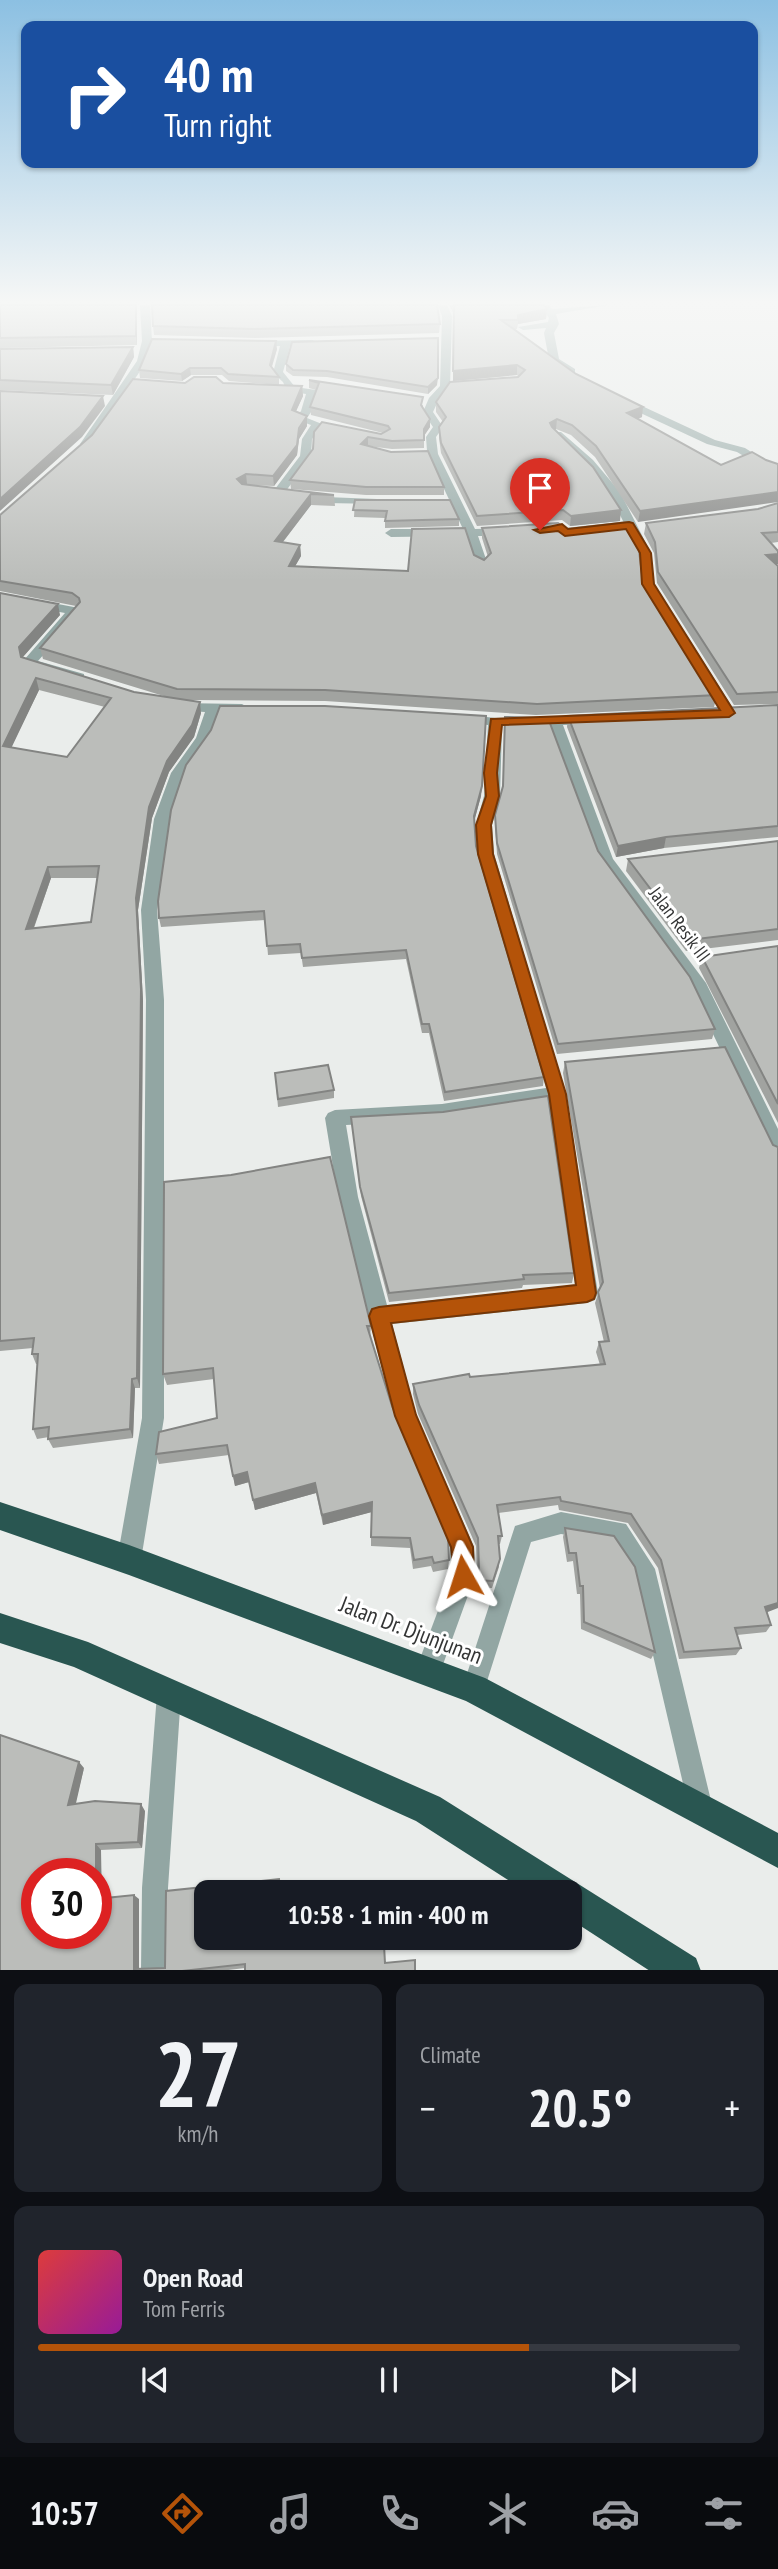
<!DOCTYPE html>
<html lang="en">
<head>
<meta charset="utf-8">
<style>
  :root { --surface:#171b24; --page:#20242c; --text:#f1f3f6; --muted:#9ea1a6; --line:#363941; --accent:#b45309 }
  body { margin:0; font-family:"PT Sans Narrow",sans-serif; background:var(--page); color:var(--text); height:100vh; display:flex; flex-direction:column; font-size:26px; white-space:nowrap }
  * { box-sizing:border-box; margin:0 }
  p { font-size:23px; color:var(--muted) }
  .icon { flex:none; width:38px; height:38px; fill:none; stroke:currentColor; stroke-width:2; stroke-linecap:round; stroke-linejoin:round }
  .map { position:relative; height:1970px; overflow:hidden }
  .side { display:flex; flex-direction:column; gap:14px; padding:14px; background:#0d0f14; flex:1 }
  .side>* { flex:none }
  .banner { position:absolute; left:21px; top:21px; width:737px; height:147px; border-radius:14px; box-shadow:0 2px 5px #0004; background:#1a4fa0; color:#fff; overflow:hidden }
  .speed { position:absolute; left:21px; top:1858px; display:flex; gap:14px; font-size:35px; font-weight:700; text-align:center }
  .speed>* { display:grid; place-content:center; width:91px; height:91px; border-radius:50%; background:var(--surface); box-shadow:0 2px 5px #0004; line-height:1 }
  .speed .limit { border:10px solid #d22; background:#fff; color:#111 }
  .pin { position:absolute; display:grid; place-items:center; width:60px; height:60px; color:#fff; margin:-72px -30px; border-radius:50% 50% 50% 0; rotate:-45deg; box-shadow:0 0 7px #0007 }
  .pin .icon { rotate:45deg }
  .me { position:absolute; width:77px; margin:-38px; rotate:354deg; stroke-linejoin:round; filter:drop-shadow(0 0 5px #0008) }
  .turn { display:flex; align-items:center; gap:24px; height:147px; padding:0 28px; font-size:32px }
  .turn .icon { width:91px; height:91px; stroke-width:2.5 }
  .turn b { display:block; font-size:49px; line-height:60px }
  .big { font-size:52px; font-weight:700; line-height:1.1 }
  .side .card { flex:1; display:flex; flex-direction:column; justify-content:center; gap:10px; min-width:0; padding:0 24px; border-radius:14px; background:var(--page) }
  .side .dial { align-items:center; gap:0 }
  .dial b { font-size:91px; line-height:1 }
  .song { display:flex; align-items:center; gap:21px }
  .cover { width:84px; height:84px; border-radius:10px; background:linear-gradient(135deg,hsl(0 70% 55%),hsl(300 70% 35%)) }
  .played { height:7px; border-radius:4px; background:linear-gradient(90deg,var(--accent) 70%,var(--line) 70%) }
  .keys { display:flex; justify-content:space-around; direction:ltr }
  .heat { display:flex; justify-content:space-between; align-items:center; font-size:38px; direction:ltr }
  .side .tiles { flex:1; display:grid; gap:14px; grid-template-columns:1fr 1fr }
  .card:last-child { grid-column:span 2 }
  .trip { position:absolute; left:194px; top:1880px; width:388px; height:70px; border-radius:14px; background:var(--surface); box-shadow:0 2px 5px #0004; font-weight:700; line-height:70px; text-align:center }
  .tabs { display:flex; height:112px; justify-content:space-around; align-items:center; background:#090b0e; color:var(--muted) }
  .tabs .icon { width:49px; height:49px }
  .tabs .active { color:var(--accent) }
  .tabs b { font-size:32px; color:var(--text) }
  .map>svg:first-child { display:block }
</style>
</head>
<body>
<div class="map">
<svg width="778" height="1971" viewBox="0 0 778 1971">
  <rect width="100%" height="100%" fill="#eaedeb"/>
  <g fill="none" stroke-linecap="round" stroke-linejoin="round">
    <!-- lane -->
    <path fill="#92a6a3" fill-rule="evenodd" d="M561,1512L626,1524L655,1569L713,1809L710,1818L701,1821L692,1818L689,1809L634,1574L612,1542L561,1534L531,1542L482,1697L474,1701L466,1697L462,1689L515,1526Z
      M169,1682L177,1686L181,1694L168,1888L167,1971H141L142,1888L157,1694L161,1686Z"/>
    <!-- street -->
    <path fill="#92a6a3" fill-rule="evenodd" d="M140,305H150L152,341L147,361L89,446H81L80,444L137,361L142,341Z
      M438,305H447L452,316L450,387L439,399L433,412L443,427L436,437L438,454L475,529L504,528L510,532L504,536H478L488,565L482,569L476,565L466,536L391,537L385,533L391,529H463L429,457H407L402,454L407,451H427L426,437L433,427L423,412L429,398L440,386L442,316Z
      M540,305H549L552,309L609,305L556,314L559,324L554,333L559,359L575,369V373H567L549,360L544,333L546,328L523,330L518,327L548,322L549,318Z
      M312,340L315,341V345L290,346L283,372L295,387L316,390L311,412L307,418L322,424L312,439L311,456L286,491L325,497L377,499L383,502L381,504L325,503L278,496L272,493L300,456L302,439L311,425L295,419L301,411L306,394L287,391L283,382L273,373L280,346L253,347L248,344L253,341Z
      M619,399H627L715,440L745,448L772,465L762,467L737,452L707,444L619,403Z
      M553,432H561L593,460L620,492L651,553L654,584L736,713L734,716H724L642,584L639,553L609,493L585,464L553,436Z
      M0,593L79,608V614L38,661L84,674V680C74,681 37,669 24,666V660L65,613L0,601Z
      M179,703L242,704L249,708L242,712H219L210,738L185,773L170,819L157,910L164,1000V1418L141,1560L138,1569L129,1572L120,1569L117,1560L142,1418L146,1000L141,910L154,819L171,773L196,738L205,712L174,710L172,707Z
      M462,714L495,718L597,717L599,720L592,724L563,725L613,859L706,983L778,1129V1157L771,1155L690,986L598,860L549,725L502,726L500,796L492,825L494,854L566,1094L598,1293L595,1300L587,1303L392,1324L416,1415L474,1547L475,1576L437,1681L428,1685L419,1681L415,1672L451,1576L450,1547L394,1416L338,1197L325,1118L328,1113L335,1110L442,1104L546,1088L478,854L476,825L484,796L488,725L457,721V715ZM549,1103L575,1285L387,1305L358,1197L346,1125L442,1120Z"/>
    <!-- highway -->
    <path fill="#295651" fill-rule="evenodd" d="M0,1502L129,1545L485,1678L778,1833V1868L466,1701L129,1575L0,1530Z
      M0,1613L88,1642L440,1797L696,1958L701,1971H650L570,1919V1892H527L416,1821L74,1667L0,1643Z"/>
  </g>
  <!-- wall -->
  <path fill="#a1a3a0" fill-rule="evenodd" d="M0,305H137V345L0,348Z
    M449,305H544L547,309L546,319L518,324L517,329H514L576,374L642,417L638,419L721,465L638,522L595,457L571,435L556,429L554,430L620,521L570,526L562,520L477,526L441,453L439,438V427L443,422L436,412V402L518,376L517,375L453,381L455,316Z
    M440,324L439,333L255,338L154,335L153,326Z
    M133,347L134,357L113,395L0,390V349Z
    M277,349L272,367L279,377V385L229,381L222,375H191L182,381L140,378L139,370Z
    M286,364L437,385L428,394L327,377L293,376L286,371Z
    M309,380L423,405L422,408L430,419V427L424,436V448L392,449L368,446L444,487V495H366L291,489L290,480L313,449L383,433L311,415L310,407L316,390L309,388Z
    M185,383H223L302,386L303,396L296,411L307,426L299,439L297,455L274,486L247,485L334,495L335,506L311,505L283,542L300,545L301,556L295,566L408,571L474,555L484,560L488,557L482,538V528L566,529L642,574L717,695L714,707L536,715L325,701L190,700L201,713L194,737L169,772L152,818L138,910L143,1000L140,1388H135L133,1438L53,1448L48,1439L49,1437L37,1439L33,1429L38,1364H36L32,1354L33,1348L0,1351V593L60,615L22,658L134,692L167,697L43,659L40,648L76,606L0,591V515ZM39,690L105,707L67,757L11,747ZM51,878H97L91,922L34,928Z
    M355,500L459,519V526L385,528V518L354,517Z
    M778,503V542L771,543L778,564H776L778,566V704L734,705L657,583L654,553L644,534L646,523L758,509Z
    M778,705V837L664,848L616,857L567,727L568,716Z
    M505,717L598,851L715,1029L712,1039L557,1054L497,854L495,825V815L503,788Z
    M481,796L474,822L476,846L544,1077L543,1086L444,1101L429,1033H422L406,959L303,967L301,953L268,955L265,920L161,927L159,918Z
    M778,841V940L686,951L626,871L628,859Z
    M778,946V1123L699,968L702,957Z
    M565,1062L773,1145L767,1612L771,1625L766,1632L737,1635L741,1648L736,1655L679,1659L658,1568L628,1523L559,1510L558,1505L498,1513L502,1536L500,1544H499V1567L492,1588H473L477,1572L476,1546L418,1414L413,1394V1384L470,1377L600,1365L596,1352L599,1342H604L595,1303L600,1288L563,1073Z
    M275,1073L334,1090V1098L278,1107Z
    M351,1117L574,1273L572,1283L523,1285L522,1288L389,1302L361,1196Z
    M371,1326L370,1337L392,1406L449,1560L448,1569L433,1572L431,1566L413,1569L410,1548L371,1546V1512L323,1525L316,1493L255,1510L249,1482L235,1486L229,1455L159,1464L156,1454L217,1418L214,1379L167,1385L163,1374Z
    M565,1528L655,1652L651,1659L581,1629L580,1594H577L573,1561L567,1562L563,1537Z
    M84,1768L75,1804L145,1811L142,1848L101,1850V1898L139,1899V1969L165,1968L279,1879L281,1884L206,1937H309V1949L385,1963L245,1968L220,1971H0Z"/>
  <!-- shaded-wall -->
  <path fill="#838482" d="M136,305H137V345L136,336Z
    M547,309L546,319L518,324V315Z
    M276,341L277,349L270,372V365Z
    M133,347L134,357L113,395L111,385Z
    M517,365V375L453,381V371Z
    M190,368L191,375L182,381L181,374Z
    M438,378L437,385L428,394V387Z
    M302,386L303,396L292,420V410Z
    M103,396L105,406L82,437L0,511V499Z
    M643,407L642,417L626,423L627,413Z
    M307,416V426L299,439L297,455L274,486L273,476Z
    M430,419V427L423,437L424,429Z
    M557,419L556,429L549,433L550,423Z
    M368,437V445L361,452V444Z
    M246,474L247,484L238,490L237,479Z
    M778,492V502L638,522L640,511Z
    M311,494V505L275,552V541Z
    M621,510L620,521L570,526L571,516Z
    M300,545L301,556L289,577V566Z
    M778,554V564L764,566L766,555Z
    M58,604L60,615L22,658L21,657L19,647Z
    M36,678L39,690L7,757L3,746Z
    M200,702L201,713L194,737L169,772L152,818L138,910L143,1000L140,1388L137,1378L136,898L149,807L167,761Z
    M482,786L481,796L473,825L474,816Z
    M666,837L664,848L616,857L618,846Z
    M48,867L51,878L29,941L26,929Z
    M132,1379L135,1388L133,1438L130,1429Z
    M247,1472L249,1482L235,1486L233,1476Z
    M315,1483L316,1493L255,1510L253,1500Z
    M372,1502V1512L323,1525L322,1515Z
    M778,1603V1608L760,1615L765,1607Z
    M79,1762L84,1768L74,1812L68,1805Z
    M141,1804L145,1811L142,1848L138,1842Z
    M96,1844L101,1850L102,1903L96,1899Z
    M134,1895L139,1899V1971L134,1969Z"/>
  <!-- building -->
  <path fill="#bbbdba" stroke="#838482" stroke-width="2" fill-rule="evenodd" d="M0,305H136V336L0,338Z
    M152,305H437L440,324L254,329L153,326Z
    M454,305H544L547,309L518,315V320H501L576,374L643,407L627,413L721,465L752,452L766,460L778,464V492L640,511L596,446L572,425L557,419L550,423L552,427L593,467L621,510L571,516L563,510L477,516L441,443L439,427L446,417L436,402L450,382L518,377L525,370L517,365L453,371Z
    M438,338V378L428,387L327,371L293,370L286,364L292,342Z
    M152,339L276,341L270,365L279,377L228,374L221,368H190L181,374L139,370Z
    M133,347L111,385L0,380V349Z
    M194,377H216L223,383L302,386L292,410L307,416L299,428L297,445L273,476L246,474L237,479L242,484L334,495L311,494L275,541L300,545L289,566L408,571L412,529L465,528L474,555L484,560L491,553L482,528L558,523L566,529L627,522L638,543L642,574L717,695L537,704L325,690L177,689L40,648L80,602L79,598L72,593L0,581V515L92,435L133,379L185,383Z
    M309,380L423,397L421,405L430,419L424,429V440L392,441L368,437L361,444L391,452L428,451L444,487H366L290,480L313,449L314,432L322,422L381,434L390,429L388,426L310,407L319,383Z
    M0,391L103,396L80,427L0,499Z
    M355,500H450L459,519L385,521L387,511L353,510Z
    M778,503V532L762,533L778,551V554L766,555L778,566V692L737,694L658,572L655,542L646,523L758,509Z
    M0,593L58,604L19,647L21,657L134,692L200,702L192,725L167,761L149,807L136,898L141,989L137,1378L132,1379L130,1429L48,1439L49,1427L33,1429L38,1354H32L34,1338L0,1341ZM36,678L111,698L67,757L3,746ZM99,866L91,922L26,929L48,867Z
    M778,705V826L666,837L618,846L568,716Z
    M220,706H325L486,716L482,786L474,816L476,846L544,1077L445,1092L429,1024H422L406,950L302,958L300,944L267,946L264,911L159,918L158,901L171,810L186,765L211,730Z
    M505,717L548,718L598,851L690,977L715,1029L558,1044L497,843L495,815L503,786Z
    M778,841V929L689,940L628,859Z
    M778,946V1104L702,957Z
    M725,1047L773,1145L778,1147V1603L765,1607L771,1625L735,1628L741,1648L684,1652L661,1560L631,1514L561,1501L560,1497L497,1505L502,1536H498L500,1559L493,1581L475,1580L479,1568L478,1538L419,1405L413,1384L469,1374L470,1377L605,1364L599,1342L609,1341L598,1292L603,1282L565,1062Z
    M328,1065L334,1090L278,1099L275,1073Z
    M548,1096L574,1273L523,1275L524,1279L389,1293L360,1187L351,1117L443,1112Z
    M330,1157L371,1326H367L392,1406L448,1538L449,1560L434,1563L432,1557L414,1560L410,1538L371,1537L372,1502L322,1515L315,1483L253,1500L247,1472L233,1476L227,1445L156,1454L159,1432L217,1418L213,1368L163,1374L164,1182L231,1175Z
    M565,1528L614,1536L635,1567L655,1652L584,1622L583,1586H580L576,1553H569Z
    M0,1735L79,1762L68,1805L95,1801L141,1804L138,1842L96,1844V1874H37V1934H96V1899L134,1895V1969L165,1968L166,1891L279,1879L280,1892H206V1937H307L308,1949L384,1945L385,1963L415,1960V1971H245V1964L182,1971H0Z"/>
  <!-- sky -->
  <linearGradient id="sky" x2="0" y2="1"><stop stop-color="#8cc0e2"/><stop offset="0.52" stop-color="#f6f7f6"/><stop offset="1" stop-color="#f6f7f6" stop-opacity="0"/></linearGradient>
  <rect width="778" height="581" fill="url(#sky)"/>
  <!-- route -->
  <path fill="#b45309" stroke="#753606" stroke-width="2" d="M629,522L633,523L651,553L654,584L735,713L729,717L502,725L497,773L499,796L491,825L493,854L566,1094L596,1293L594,1299L587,1302L391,1323L416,1415L473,1547L474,1576L471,1583L463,1587L455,1583L451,1547L395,1416L369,1316L372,1309L379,1307L576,1285L549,1094L478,854L476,825L486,796L484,773L491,719L720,710L642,584L640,553L626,529L565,536L558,531L540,533L534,530L562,524L568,529Z"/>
  <g text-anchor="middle" stroke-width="6" stroke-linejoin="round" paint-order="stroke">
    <!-- street labels -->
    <g font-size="19" fill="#343535" stroke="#fff">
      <text transform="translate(680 924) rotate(53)" y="7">Jalan Resik III</text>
    </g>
    <!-- near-street labels -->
    <g font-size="23" fill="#343535" stroke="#fff">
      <text transform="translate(411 1630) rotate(21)" y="8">Jalan Dr. Djunjunan</text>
    </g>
  </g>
</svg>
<div class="speed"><div class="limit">30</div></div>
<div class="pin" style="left:540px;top:530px;background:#d93025"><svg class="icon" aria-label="arrive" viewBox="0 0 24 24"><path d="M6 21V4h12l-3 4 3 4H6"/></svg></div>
<svg class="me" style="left:463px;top:1576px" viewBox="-20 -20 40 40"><path d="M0-17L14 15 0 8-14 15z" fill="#b45309" stroke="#fff" stroke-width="4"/></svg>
<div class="trip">10:58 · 1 min · 400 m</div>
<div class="banner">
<div class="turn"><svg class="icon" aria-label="right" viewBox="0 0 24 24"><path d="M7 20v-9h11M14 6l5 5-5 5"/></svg><div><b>40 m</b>Turn right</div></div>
</div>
</div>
<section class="side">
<div class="tiles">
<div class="card dial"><b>27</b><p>km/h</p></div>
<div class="card"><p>Climate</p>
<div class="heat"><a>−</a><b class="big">20.5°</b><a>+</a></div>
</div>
<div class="card">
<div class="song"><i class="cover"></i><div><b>Open Road</b><p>Tom Ferris</p></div></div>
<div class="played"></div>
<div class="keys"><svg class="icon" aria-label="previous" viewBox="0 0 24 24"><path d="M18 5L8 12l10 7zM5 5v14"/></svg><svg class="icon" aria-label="pause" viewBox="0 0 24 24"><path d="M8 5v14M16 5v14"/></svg><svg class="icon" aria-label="next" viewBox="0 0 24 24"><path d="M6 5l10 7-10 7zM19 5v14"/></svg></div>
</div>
</div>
</section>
<nav class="tabs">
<b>10:57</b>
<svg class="icon active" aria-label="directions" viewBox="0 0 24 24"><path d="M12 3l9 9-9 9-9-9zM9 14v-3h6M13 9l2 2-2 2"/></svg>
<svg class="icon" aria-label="music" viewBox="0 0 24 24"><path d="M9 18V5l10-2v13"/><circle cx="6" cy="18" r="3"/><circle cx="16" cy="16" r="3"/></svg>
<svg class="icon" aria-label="phone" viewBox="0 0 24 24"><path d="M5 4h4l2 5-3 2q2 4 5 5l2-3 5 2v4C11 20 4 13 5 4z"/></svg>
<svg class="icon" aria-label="climate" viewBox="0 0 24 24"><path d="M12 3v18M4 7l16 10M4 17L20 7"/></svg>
<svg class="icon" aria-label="car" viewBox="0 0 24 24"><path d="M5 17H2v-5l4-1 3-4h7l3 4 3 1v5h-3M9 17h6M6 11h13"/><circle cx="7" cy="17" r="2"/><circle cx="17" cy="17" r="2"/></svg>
<svg class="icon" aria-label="filters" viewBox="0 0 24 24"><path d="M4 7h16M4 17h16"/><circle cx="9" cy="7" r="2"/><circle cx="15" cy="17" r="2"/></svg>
</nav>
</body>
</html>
